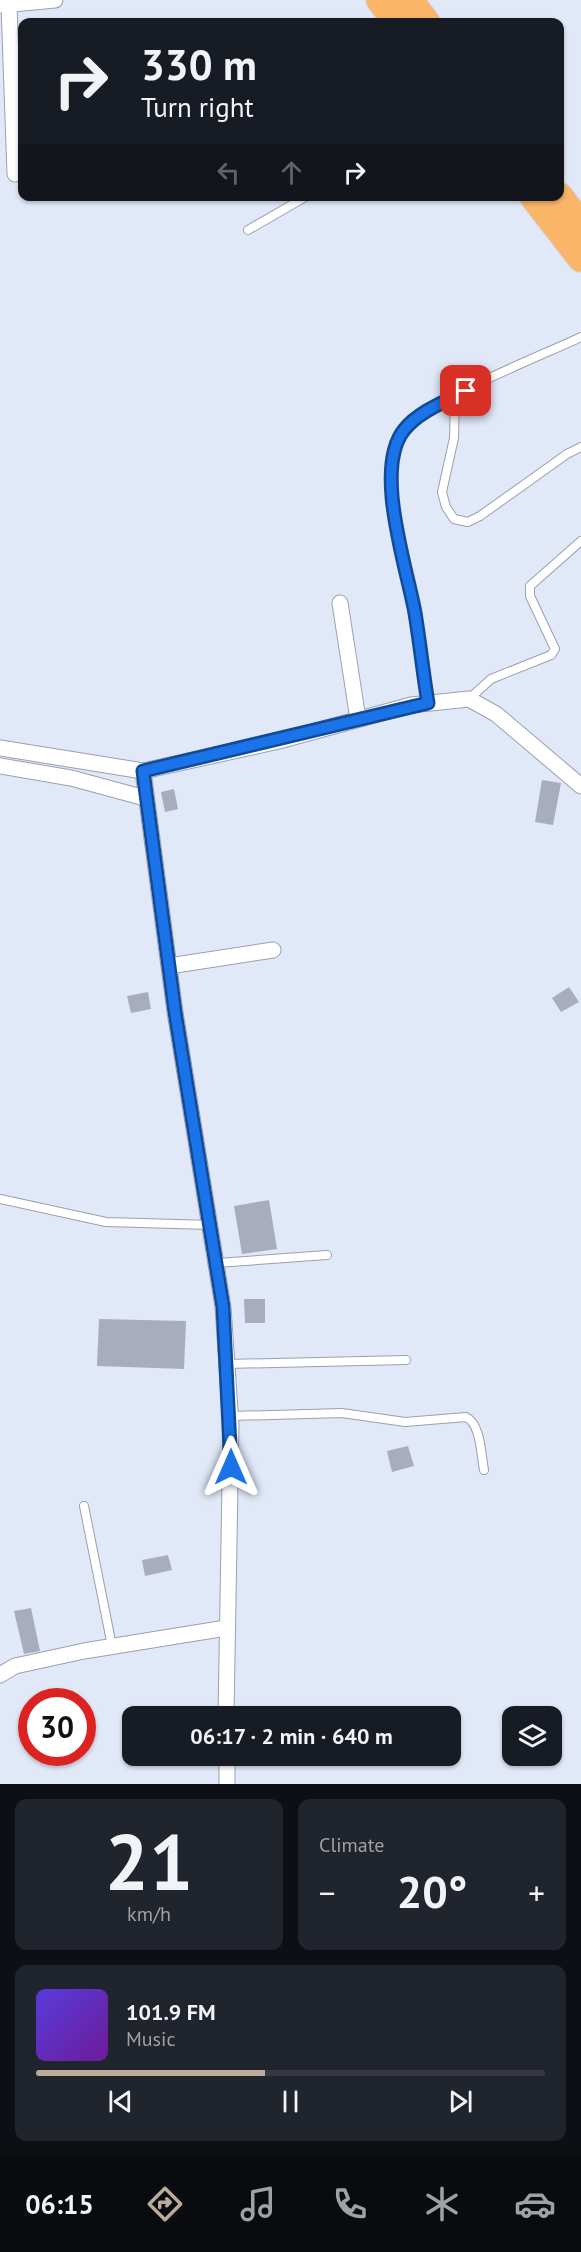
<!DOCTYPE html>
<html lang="en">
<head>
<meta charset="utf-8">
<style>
  :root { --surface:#171b24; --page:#20242c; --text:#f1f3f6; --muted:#9ea1a6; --line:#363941; --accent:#baab9b }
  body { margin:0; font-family:"PT Sans",sans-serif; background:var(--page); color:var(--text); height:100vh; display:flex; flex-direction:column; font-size:22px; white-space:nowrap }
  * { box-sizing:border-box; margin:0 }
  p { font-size:20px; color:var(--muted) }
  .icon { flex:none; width:33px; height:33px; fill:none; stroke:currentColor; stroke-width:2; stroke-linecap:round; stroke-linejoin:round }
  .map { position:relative; height:1784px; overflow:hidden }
  .details { display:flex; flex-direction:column; gap:15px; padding:15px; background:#0d0f14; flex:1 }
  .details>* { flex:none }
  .banner { position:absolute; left:18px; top:18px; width:546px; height:183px; border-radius:12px; box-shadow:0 2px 4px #0004; background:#171b24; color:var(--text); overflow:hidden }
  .fabs { position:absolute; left:502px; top:1706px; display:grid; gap:12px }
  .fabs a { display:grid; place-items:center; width:60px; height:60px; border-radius:12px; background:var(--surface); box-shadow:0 2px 4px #0004; font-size:30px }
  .speed { position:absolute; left:18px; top:1688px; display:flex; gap:12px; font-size:30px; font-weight:700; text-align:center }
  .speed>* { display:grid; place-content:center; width:78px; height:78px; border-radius:50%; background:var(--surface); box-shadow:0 2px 4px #0004; line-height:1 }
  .speed .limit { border:9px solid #d22; background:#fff; color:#111 }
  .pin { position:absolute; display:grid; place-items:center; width:51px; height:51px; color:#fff; margin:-26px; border-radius:12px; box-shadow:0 3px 9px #0006 }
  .me { position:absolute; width:66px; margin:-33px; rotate:0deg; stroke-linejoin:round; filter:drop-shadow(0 0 4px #0008) }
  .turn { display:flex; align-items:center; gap:21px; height:126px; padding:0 24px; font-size:27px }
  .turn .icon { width:78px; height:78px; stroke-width:2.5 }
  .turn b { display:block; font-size:42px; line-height:51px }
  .lanes { display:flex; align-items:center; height:57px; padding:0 24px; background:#0003; justify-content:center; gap:30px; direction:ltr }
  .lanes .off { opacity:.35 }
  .big { font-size:45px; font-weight:700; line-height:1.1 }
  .details .tile { flex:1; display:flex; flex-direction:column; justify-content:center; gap:9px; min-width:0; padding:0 21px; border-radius:12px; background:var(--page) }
  .details .dial { align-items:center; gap:0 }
  .dial b { font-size:78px; line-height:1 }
  .song { display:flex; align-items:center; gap:18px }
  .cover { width:72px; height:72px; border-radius:9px; background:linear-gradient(135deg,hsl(250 70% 55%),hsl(280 70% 35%)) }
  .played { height:6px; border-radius:3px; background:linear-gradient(90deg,var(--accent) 45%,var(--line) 45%) }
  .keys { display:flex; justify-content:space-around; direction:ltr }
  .heat { display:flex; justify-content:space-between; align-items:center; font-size:33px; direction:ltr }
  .details .tiles { flex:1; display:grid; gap:15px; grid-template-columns:1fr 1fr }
  .tile:last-child { grid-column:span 2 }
  .trip { position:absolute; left:122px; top:1706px; width:339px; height:60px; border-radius:12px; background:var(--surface); box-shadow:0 2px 4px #0004; font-weight:700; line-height:60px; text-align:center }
  .tab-bar { display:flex; height:96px; justify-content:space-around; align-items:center; background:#090b0e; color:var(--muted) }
  .tab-bar .icon { width:42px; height:42px }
  .tab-bar .on { color:var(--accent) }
  .tab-bar b { font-size:27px; color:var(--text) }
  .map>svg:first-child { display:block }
</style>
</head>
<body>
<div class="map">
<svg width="581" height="1784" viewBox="0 0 581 1784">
  <rect width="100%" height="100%" fill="#e1e8f8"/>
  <!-- building -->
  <path fill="#a7adbc" d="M542,780L561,783L553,825L535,822Z
    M174,789L178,809L165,812L161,792Z
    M569,987L579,1002L561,1012L552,998Z
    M148,992L151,1009L131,1013L127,996Z
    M269,1200L277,1249L242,1254L234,1206Z
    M244,1299H265V1323H245Z
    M99,1319L186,1321L184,1369L97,1366Z
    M408,1446L414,1466L392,1472L387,1451Z
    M168,1555L172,1570L145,1576L142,1560Z
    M31,1608L40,1651L24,1654L14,1611Z"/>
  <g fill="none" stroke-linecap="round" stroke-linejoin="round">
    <!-- lane casing -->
    <g stroke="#9aa0af" stroke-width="10">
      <path id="lane" d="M248,230L307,196
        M455,397L454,438L442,492L446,507L454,519L468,522L480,516L567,454L581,447
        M469,699L491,679L551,655L555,649L530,596V586L581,541
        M427,703C423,673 420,643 415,613C407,567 373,471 404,430C426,401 543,355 581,337
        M0,1199L106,1222L211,1225
        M217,1263L327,1255
        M227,1364L406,1360
        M231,1416L342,1413L405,1422L466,1417C481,1424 481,1455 484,1470
        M84,1506L112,1646"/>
    </g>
    <!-- street casing -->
    <g stroke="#9aa0af" stroke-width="17">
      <path id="street" d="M2,5L55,0
        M9,5L15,174
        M340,603L358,719
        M0,748L143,771
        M0,766L71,778L145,798
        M169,966L273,950
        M0,1675L15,1666L84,1651L226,1628
        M226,1716L231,1425L223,1307L175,1012L143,771L279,741L411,705L469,699L496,714L581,786
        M227,1755V1784"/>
    </g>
    <!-- highway casing -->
    <g stroke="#cececf" stroke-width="29">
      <path id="highway" d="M380,0L397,22
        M409,0L426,22
        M533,196L581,258
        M559,196L581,225"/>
    </g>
    <!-- lane -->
    <use href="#lane" stroke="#fff" stroke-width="8"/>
    <!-- street -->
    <use href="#street" stroke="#fff" stroke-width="15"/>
    <!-- highway -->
    <use href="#highway" stroke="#fab568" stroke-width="27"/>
  </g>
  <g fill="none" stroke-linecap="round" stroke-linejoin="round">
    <!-- route casing -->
    <g stroke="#114b97" stroke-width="15">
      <path id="route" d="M231,1467L223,1307L175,1012L143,771L428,703C423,673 420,643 415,613C407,568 373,469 404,430C418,412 446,401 466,391"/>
    </g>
    <!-- route -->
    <use href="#route" stroke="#1a73e8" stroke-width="10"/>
  </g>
</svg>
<div class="fabs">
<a><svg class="icon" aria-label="layers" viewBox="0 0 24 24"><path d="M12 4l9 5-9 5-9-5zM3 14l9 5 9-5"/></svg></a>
</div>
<div class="speed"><div class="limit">30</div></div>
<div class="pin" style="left:466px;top:391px;background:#d93025"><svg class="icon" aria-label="arrive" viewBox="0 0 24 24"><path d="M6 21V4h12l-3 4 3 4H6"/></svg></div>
<svg class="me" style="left:231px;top:1467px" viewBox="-20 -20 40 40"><path d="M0-17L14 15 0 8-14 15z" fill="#1a73e8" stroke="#fff" stroke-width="4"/></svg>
<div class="trip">06:17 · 2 min · 640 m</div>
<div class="banner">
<div class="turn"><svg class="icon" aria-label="right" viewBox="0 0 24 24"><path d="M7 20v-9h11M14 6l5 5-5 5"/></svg><div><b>330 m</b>Turn right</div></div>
<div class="lanes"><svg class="icon off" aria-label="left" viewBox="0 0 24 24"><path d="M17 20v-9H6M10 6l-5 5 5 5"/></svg><svg class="icon off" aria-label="ahead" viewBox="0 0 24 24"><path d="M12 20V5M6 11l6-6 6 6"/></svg><svg class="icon" aria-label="right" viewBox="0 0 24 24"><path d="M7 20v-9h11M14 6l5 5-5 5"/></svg></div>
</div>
</div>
<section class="details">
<div class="tiles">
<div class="tile dial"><b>21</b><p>km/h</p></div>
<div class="tile"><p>Climate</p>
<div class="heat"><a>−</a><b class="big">20°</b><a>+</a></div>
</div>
<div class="tile">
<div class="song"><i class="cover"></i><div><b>101.9 FM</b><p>Music</p></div></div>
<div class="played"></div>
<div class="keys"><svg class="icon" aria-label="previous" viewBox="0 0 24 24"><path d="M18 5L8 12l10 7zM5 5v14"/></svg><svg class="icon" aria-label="pause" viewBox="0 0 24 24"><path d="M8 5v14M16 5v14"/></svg><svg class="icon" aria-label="next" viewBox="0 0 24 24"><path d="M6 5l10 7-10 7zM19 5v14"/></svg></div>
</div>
</div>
</section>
<nav class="tab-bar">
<b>06:15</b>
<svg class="icon on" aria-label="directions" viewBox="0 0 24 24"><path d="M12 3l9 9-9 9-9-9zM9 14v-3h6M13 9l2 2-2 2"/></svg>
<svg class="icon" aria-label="music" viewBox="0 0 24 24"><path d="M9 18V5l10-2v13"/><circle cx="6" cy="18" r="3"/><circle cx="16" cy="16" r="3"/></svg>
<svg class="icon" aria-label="phone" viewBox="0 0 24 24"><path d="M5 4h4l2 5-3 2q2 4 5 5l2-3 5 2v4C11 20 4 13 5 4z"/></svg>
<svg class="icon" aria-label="climate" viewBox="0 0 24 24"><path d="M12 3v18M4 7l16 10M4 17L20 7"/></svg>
<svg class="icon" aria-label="car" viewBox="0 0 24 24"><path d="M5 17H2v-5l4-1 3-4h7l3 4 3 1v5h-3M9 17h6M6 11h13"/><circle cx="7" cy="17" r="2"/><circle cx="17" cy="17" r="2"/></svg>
</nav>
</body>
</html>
